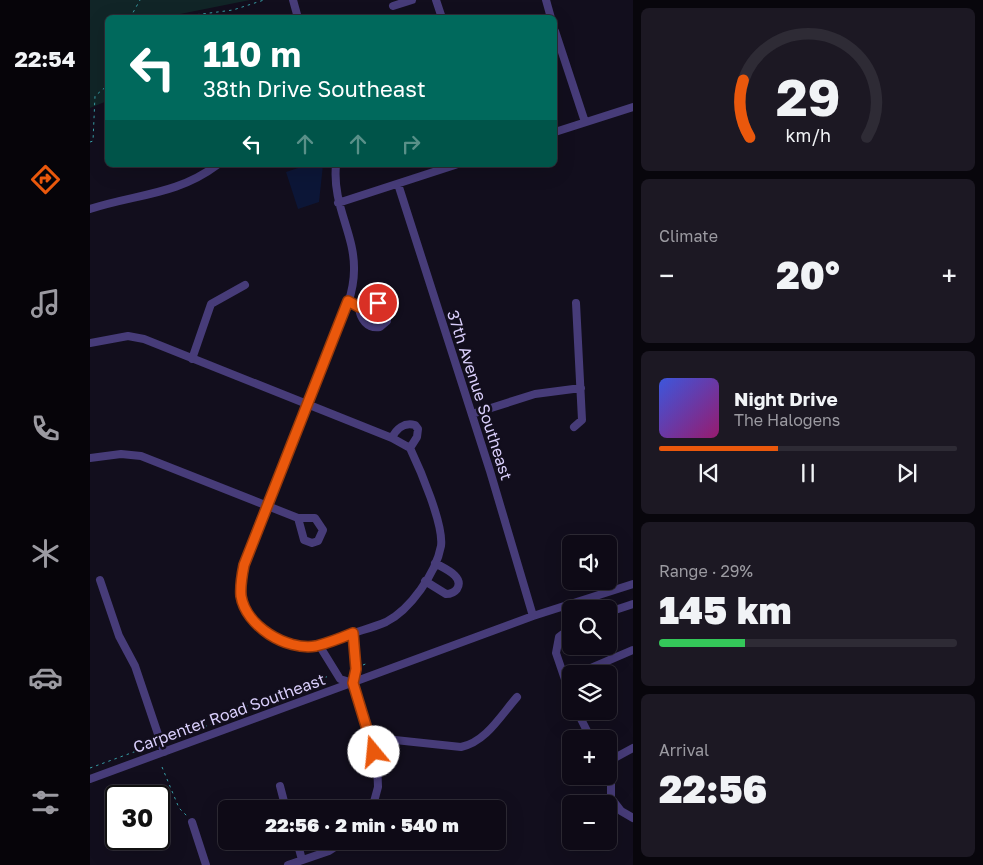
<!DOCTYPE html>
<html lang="en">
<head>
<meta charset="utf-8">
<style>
  :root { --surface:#0e0a16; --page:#1c1823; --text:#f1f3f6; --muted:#9b9aa1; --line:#2e2b35; --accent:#ea580c }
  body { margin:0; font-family:"Golos Text",sans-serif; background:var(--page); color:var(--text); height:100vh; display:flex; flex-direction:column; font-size:19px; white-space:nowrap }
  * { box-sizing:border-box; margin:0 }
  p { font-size:16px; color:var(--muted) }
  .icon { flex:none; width:28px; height:28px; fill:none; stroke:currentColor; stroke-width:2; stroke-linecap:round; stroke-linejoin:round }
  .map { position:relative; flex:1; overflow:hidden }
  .panel { display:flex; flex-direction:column; gap:8px; padding:8px; background:#08060c; width:350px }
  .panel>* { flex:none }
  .banner { position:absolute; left:15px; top:15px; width:452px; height:152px; border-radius:8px; box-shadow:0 5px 20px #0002,0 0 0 1px var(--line); background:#00695c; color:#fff; overflow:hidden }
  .buttons { position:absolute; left:472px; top:535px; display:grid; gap:10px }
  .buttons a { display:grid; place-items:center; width:55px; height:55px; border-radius:8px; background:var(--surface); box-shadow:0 5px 20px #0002,0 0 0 1px var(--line); font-size:25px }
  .speed { position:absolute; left:15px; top:785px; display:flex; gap:10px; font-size:25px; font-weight:700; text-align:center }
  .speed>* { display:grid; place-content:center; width:65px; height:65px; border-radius:50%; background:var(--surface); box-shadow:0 5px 20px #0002,0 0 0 1px var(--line); line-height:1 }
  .speed .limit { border:2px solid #111; border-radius:8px; background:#fff; color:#111 }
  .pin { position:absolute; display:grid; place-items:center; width:42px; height:42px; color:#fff; margin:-21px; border:2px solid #fff; border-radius:50%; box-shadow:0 1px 5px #0007 }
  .me { position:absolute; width:55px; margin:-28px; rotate:343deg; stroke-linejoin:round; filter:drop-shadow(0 0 4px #0008) }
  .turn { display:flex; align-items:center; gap:18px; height:105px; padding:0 15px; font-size:22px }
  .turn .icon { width:65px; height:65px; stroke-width:2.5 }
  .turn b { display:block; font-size:35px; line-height:42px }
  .lanes { display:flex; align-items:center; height:48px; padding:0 15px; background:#0003; justify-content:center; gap:25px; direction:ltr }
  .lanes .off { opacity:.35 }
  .big { font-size:38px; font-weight:800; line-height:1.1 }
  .panel .card { flex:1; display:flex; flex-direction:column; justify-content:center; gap:8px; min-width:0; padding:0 18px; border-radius:8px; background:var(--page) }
  .panel .dial { align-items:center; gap:0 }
  .dial svg { height:130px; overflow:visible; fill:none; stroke:var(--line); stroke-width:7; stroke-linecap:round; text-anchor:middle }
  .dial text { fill:var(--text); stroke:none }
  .song { display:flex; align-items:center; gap:15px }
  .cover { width:60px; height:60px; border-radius:8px; background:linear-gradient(135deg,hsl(230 70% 55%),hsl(320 70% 35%)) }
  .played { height:5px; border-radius:2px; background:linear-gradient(90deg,var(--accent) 40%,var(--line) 40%) }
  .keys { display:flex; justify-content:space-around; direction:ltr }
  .heat { display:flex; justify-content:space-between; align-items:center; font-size:28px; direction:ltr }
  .charge { height:8px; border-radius:4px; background:linear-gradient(90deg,#34c759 29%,var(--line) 0) }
  .trip { position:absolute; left:128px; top:800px; width:288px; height:50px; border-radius:8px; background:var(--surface); box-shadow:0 5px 20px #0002,0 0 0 1px var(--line); font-weight:800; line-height:50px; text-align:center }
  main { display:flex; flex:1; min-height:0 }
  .menu { display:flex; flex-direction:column; width:90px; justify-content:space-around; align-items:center; background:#060409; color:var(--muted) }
  .menu .icon { width:35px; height:35px }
  .menu .active { color:var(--accent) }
  .menu b { font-size:22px; color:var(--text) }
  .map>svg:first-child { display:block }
</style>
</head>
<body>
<main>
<nav class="menu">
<b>22:54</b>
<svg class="icon active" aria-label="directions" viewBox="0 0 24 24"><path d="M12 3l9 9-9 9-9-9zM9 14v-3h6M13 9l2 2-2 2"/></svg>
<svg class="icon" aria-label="music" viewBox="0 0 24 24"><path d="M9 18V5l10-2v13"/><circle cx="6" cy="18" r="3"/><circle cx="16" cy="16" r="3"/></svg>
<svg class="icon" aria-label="phone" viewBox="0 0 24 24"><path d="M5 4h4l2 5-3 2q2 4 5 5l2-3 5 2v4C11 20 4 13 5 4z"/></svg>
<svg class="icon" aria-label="climate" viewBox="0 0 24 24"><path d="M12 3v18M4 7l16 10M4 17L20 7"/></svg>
<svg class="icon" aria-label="car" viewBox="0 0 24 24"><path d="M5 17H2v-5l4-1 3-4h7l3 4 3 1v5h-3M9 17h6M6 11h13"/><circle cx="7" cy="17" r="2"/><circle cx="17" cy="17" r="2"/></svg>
<svg class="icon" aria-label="filters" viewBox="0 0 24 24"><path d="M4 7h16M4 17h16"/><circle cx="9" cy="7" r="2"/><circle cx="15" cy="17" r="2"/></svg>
</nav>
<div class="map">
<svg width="543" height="865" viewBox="0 0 543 865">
  <rect width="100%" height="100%" fill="#120e1d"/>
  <!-- green -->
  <path fill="#112527" d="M0,0H160L75,17L18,18L17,101L0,108Z"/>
  <!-- water -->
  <path fill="#0c1637" d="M217,165H233L229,202L208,209L196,172Z"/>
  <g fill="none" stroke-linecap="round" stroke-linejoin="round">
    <!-- path -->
    <path stroke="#379ea6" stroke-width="1" stroke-dasharray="2.5 4" stroke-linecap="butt" d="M40,18L50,0
      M81,18L143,10L174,0
      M0,142L3,141L5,96L18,85
      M273,665L278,663
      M78,740L86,738L132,720L152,708L239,676
      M72,767L89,808L97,816
      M0,768L63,745"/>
    <!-- minor -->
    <path stroke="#473c79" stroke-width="8" d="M203,0L208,18
      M346,0L352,18
      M456,0L461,18
      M303,6L322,0
      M465,31L495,122
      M465,132L543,107
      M308,184L400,471L443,616
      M248,203L365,165
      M0,209C46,194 87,195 127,165
      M282,303L291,304L297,311V321L290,327C277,329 270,319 269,307Z
      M0,343L38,336L54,339L302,438L320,448C330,469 354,525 351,546C346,573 320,610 296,622C285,627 272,630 260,634C249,638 237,644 225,646C200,649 171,633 158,612C137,580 176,509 189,476C206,433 223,391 240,349C250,324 264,297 264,270C265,234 242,205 246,165
      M102,359L121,304L155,285
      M382,414L445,394L491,388
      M484,427L492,420L486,303
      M302,438C306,429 314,422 325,425L328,429L327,437L320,448
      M0,458L31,454L51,456L208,518H225L233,530L228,541L222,543L214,540L208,518
      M10,580L29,636L45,666L74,752
      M335,581L356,594C361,594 364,593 367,589C375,576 353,568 345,563
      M519,612L543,604
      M481,628L469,637L466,653L481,697
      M263,633L266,669L263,683L287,761L288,787L282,809
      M229,645L250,679L263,683
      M487,674L543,650
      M487,711L501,739
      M281,742L305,740L371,747C396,742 411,715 427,697
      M519,761L543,748
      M519,771L521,783V798L531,811L543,818
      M0,779L443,616L543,584
      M190,786L196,809
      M102,822L116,865
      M207,841L212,860
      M198,865L239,851L254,841"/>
  </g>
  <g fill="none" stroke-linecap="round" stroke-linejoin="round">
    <!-- route casing -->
    <g stroke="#983908" stroke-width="12">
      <path id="route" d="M284,752L263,683L266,669L263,633C251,638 238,643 226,646C196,651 156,626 151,596C150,586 152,575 154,565L258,301L269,307L275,304L288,303"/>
    </g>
    <!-- route -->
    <use href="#route" stroke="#ea580c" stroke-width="9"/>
  </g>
  <g text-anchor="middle" stroke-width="5" stroke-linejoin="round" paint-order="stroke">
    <!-- street labels -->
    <g font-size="16" fill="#d9cefb" stroke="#120e1d">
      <text transform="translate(390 395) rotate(72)" y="6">37th Avenue Southeast</text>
      <text transform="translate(139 713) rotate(-20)" y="6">Carpenter Road Southeast</text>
    </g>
  </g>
</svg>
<div class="buttons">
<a><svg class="icon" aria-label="sound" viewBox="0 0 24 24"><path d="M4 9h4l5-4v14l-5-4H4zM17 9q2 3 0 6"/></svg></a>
<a><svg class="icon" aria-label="search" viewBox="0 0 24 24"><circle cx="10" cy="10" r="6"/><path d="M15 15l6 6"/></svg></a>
<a><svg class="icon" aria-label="layers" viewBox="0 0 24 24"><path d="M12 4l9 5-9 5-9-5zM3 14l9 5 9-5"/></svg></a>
<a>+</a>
<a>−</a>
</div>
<div class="speed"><div class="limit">30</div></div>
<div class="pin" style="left:288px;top:303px;background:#d93025"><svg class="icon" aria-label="arrive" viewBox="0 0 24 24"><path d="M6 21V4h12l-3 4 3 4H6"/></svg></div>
<svg class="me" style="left:284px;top:752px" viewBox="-20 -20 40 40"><circle r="19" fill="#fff"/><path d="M0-13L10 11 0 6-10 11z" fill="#ea580c"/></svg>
<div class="trip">22:56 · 2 min · 540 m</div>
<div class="banner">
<div class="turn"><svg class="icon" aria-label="left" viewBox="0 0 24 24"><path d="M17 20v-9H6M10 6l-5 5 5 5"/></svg><div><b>110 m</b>38th Drive Southeast</div></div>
<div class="lanes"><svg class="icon" aria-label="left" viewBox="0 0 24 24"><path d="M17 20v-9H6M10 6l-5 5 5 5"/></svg><svg class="icon off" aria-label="ahead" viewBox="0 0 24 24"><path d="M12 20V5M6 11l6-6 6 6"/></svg><svg class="icon off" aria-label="ahead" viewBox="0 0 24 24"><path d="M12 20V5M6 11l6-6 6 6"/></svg><svg class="icon off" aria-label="right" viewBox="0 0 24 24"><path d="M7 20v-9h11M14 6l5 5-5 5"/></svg></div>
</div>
</div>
<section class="panel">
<div class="card dial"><svg viewBox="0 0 100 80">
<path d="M14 69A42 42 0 1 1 86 69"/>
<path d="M14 69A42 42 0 0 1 10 34" stroke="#ea580c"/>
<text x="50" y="56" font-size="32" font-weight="700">29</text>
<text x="50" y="72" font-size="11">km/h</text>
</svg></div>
<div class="card"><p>Climate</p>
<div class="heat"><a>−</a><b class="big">20°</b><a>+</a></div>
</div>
<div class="card">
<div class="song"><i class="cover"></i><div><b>Night Drive</b><p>The Halogens</p></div></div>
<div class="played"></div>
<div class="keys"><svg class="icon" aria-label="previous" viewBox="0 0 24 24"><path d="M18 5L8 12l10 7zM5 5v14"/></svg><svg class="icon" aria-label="pause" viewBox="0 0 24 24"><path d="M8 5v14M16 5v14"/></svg><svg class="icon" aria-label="next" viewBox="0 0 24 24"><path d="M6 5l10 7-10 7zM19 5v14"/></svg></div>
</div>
<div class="card"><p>Range · 29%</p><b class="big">145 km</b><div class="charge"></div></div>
<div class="card"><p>Arrival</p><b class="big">22:56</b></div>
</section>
</main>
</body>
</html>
